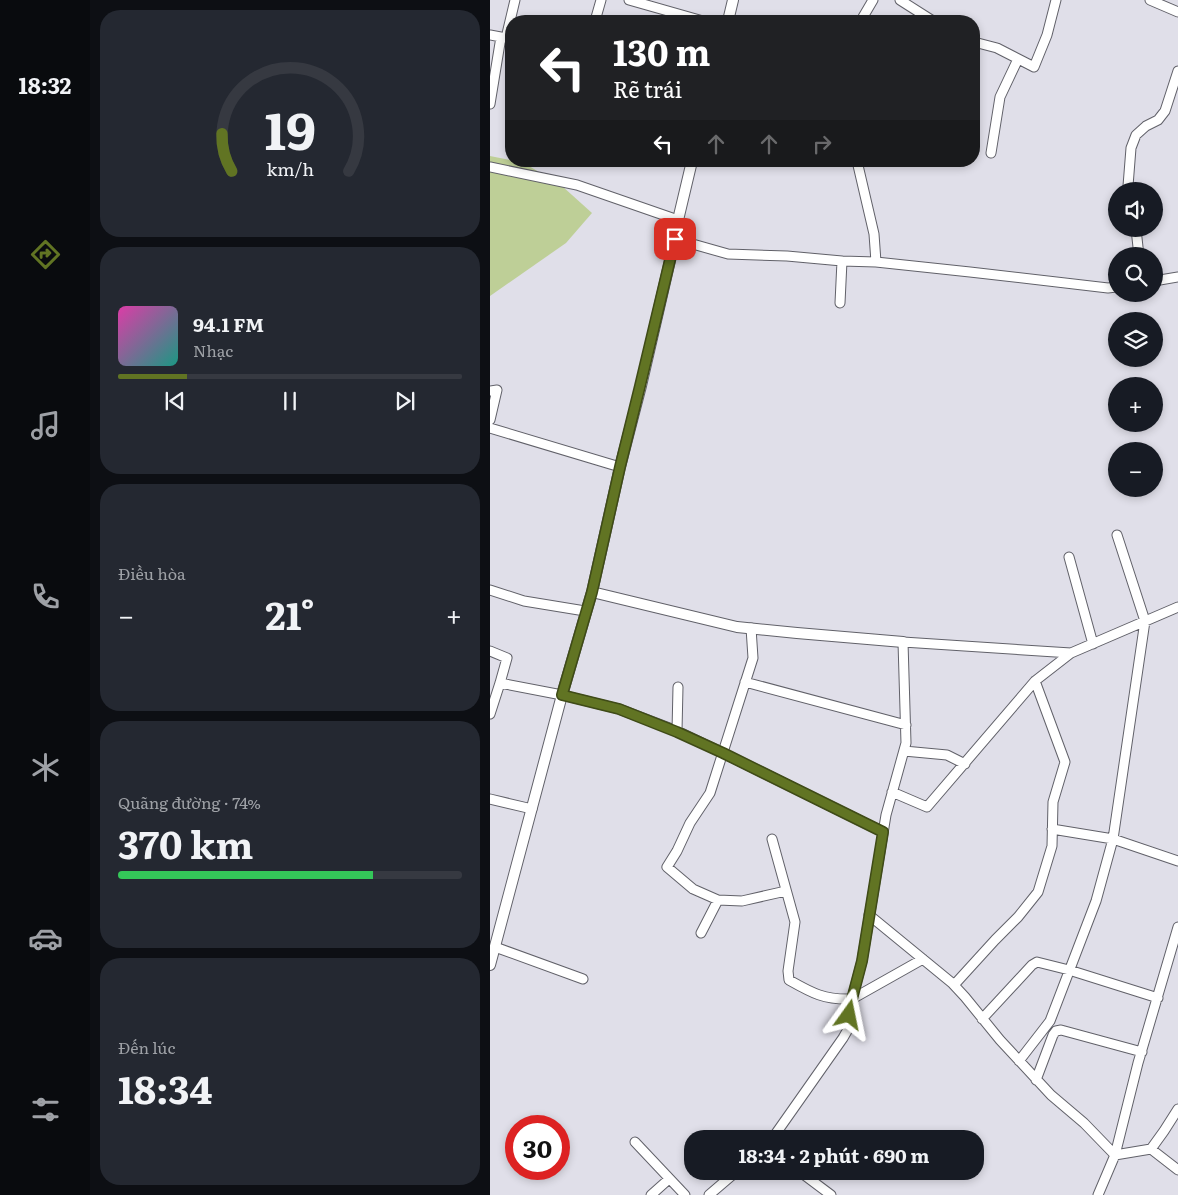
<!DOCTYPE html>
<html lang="vi">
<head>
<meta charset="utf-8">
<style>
  :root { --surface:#171b24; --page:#242831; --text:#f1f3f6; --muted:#9ea1a6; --line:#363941; --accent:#617423 }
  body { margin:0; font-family:Literata,serif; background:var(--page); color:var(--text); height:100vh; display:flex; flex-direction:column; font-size:19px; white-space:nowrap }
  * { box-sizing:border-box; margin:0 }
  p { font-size:16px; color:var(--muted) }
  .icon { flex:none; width:28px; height:28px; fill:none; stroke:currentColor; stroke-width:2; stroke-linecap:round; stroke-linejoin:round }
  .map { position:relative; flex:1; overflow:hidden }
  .details { display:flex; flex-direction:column; gap:10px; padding:10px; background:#0d0f14; width:400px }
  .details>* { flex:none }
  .guide { position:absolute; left:15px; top:15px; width:475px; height:152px; border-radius:20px; box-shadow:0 2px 8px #0003; background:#202124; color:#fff; overflow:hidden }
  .tools { position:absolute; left:618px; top:182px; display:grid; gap:10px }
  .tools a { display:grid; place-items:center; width:55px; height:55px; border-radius:50%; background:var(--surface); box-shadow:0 2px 8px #0003; font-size:25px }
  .speed { position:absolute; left:15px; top:1115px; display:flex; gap:10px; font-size:25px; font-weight:700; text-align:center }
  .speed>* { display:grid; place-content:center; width:65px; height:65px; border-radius:50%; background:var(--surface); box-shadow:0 2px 8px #0003; line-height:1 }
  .speed .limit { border:8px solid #d22; background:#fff; color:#111 }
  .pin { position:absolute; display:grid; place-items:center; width:42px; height:42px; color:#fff; margin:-21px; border-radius:10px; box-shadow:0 2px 8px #0006 }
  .me { position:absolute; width:55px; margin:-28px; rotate:12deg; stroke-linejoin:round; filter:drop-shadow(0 0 4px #0008) }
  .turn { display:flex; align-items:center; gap:18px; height:105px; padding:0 25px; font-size:22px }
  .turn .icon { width:65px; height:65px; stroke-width:2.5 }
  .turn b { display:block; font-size:35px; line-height:42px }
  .lanes { display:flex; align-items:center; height:48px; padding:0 25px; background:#0003; justify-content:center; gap:25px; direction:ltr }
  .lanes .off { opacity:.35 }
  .big { font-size:38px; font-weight:700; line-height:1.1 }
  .details .tile { flex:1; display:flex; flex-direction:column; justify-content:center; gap:8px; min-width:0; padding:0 18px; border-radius:20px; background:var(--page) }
  .details .dial { align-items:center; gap:0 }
  .dial svg { height:130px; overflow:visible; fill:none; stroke:var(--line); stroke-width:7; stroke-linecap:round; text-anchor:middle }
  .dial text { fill:var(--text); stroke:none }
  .song { display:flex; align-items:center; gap:15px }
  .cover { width:60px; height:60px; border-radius:8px; background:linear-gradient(135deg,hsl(320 70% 55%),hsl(170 70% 35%)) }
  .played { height:5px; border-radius:2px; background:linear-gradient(90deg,var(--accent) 20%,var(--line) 20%) }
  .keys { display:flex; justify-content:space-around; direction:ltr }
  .heat { display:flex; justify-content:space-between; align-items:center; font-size:28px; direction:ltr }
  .charge { height:8px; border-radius:4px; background:linear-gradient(90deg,#34c759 74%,var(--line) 0) }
  .trip { position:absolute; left:194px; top:1130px; width:300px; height:50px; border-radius:20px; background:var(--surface); box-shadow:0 2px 8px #0003; font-weight:700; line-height:50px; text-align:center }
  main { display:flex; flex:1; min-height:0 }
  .tabs { display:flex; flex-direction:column; width:90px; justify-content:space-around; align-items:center; background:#090b0e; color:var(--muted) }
  .tabs .icon { width:35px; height:35px }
  .tabs .on { color:var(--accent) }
  .tabs b { font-size:22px; color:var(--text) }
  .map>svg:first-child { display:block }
</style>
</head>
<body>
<main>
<nav class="tabs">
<b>18:32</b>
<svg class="icon on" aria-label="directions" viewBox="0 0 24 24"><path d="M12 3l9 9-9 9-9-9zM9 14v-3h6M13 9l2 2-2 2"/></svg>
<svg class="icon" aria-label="music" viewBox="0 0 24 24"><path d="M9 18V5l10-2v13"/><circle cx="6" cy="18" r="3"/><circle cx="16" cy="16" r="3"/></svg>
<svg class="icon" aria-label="phone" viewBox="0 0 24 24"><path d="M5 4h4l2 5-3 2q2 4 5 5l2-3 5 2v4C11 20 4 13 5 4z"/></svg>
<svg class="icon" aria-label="climate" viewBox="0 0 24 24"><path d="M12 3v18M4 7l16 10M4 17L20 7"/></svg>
<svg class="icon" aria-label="car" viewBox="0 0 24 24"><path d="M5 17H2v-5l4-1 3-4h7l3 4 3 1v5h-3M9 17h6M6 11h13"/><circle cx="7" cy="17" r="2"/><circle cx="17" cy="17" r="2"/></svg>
<svg class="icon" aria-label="filters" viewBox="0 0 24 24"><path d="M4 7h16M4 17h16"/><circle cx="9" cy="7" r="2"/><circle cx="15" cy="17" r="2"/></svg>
</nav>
<section class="details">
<div class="tile dial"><svg viewBox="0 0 100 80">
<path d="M14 69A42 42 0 1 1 86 69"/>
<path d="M14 69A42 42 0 0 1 8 46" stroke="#617423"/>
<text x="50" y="56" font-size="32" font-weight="700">19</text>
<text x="50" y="72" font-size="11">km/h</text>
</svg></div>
<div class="tile">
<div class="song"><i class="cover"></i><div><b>94.1 FM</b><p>Nhạc</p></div></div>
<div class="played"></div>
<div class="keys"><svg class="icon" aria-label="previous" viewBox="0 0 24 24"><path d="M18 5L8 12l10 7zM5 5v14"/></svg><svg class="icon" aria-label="pause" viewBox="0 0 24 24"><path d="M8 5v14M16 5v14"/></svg><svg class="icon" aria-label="next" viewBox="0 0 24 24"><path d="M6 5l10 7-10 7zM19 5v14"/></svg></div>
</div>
<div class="tile"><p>Điều hòa</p>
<div class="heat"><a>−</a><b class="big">21°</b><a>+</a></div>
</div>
<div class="tile"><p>Quãng đường · 74%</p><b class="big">370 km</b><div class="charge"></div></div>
<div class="tile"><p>Đến lúc</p><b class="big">18:34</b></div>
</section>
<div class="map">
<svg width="688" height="1195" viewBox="0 0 688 1195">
  <rect width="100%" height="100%" fill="#e0dfe9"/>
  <!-- green -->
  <path fill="#becf97" d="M0,156L34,163L72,186L102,213L76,243L0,296Z"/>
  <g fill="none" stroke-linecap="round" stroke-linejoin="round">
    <!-- minor casing -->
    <g stroke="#616169" stroke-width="11">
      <path id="minor" d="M139,0L213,21
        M410,0L443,21
        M660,0L688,12
        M105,21L111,0
        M372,21L373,17L383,0
        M0,35L16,38
        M16,38L25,0
        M484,42L507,48L544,67L557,35L566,0
        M0,104L11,37
        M501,153L510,97L528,59
        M367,161L384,234L386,262L480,272L618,288L626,287
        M0,167L87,185L188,220
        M639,191L638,186L641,148L646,135L656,126L668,120L675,111L688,71
        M646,229L649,256
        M185,239L238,254L297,256L352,261
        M664,281L688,277
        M350,303L352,261L386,262
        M0,391L7,390L0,420
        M0,428L130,467
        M579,557L603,644
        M0,590L34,601L95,611
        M261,628L263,658L220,793L200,823L187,851L177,867L203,889L228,900L252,901L296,891
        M0,651L17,658L10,683L0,714
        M255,682L416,725
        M10,683L72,695L129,709L187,731L233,753L393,832
        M187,731L188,687
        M414,751L457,755L475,764
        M402,792L437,807L545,681L581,653
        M0,799L42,809
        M562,829L623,839L688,861
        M379,915L462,983L475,997L510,1040L561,1095L594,1123L625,1155L661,1149L674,1131L688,1109
        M211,933L228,900
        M5,947L93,979
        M433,959L362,999L372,961L396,815L416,743L413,642L581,653L688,607
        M464,985L505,940L528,917L548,892L562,846L563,802L575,762L545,681
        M492,1019L542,965L547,962L579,970L668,998
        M529,1061L560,1021L606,901L623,839L655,621L627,535
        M546,1080L563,1035L566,1031L571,1030L652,1052
        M282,1139L353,1038L357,1031L362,999C334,1000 322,993 299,980L298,971L305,922L282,839
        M145,1142L195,1195
        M661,1149L688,1170
        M309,1171L341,1195
        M161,1195L179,1179
        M219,1195L247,1171
        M608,1195L625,1155L648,1063L688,927"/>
    </g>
    <!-- tertiary casing -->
    <g stroke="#616169" stroke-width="12">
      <path id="tertiary" d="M238,21L243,0
        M102,592L247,627L307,633L413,642
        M0,965L72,695L102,592L130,467L151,386L185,239L188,220L202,161"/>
    </g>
    <!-- minor -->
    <use href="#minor" stroke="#fff" stroke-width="9"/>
    <!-- tertiary -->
    <use href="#tertiary" stroke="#fff" stroke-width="10"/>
  </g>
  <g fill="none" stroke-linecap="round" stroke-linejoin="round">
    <!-- route casing -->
    <g stroke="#3f4b17" stroke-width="12">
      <path id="route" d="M185,239L150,386L130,467L102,592L72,695L129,709L187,732L233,753L393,832L372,961L362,999L359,1015"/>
    </g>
    <!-- route -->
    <use href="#route" stroke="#617423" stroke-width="9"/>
  </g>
</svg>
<div class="tools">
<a><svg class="icon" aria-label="sound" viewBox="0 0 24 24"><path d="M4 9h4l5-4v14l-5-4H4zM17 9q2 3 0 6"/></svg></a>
<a><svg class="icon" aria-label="search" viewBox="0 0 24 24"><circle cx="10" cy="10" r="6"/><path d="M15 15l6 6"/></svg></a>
<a><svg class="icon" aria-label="layers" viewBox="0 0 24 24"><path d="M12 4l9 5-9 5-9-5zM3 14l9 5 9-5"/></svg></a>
<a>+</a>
<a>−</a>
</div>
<div class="speed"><div class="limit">30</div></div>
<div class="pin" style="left:185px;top:239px;background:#d93025"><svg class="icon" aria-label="arrive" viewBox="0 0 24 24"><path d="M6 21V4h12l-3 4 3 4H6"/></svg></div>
<svg class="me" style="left:359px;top:1015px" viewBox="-20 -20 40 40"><path d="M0-17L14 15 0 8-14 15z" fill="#617423" stroke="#fff" stroke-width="4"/></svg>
<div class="trip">18:34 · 2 phút · 690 m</div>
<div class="guide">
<div class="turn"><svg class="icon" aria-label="left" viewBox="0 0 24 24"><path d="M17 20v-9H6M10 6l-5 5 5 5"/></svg><div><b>130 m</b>Rẽ trái</div></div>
<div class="lanes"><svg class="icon" aria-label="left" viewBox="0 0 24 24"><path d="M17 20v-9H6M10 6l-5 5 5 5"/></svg><svg class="icon off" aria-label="ahead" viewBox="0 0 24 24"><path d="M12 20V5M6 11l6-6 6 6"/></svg><svg class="icon off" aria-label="ahead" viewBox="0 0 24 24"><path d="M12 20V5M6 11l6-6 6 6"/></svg><svg class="icon off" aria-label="right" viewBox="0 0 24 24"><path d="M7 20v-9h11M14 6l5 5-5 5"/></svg></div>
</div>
</div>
</main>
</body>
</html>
